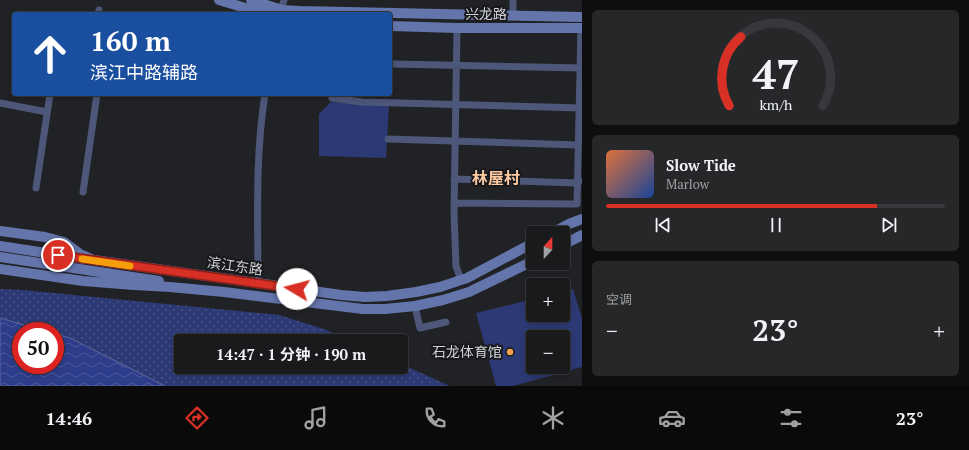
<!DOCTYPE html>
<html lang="zh">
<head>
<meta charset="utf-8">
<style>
  :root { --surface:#191a1c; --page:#262729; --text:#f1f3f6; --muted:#9fa1a3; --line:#37383b; --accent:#d93025 }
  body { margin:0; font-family:"PT Serif","Noto Sans SC",serif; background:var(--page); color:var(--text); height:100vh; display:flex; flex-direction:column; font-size:15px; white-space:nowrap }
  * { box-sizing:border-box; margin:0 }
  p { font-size:13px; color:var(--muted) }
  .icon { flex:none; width:22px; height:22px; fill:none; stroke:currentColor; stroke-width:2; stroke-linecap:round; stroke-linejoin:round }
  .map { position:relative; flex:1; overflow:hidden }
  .sheet { display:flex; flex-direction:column; gap:10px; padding:10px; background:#0e0e0f; width:387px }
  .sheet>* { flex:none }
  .banner { position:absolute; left:12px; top:12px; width:380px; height:84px; border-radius:4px; box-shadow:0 2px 6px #0003,0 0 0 1px var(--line); background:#1a4fa0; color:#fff; overflow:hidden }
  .needle { width:26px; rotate:21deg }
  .tools { position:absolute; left:526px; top:226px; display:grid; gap:8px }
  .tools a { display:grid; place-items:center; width:44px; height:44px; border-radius:4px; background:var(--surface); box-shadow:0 2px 6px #0003,0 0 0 1px var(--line); font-size:20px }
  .speed { position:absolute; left:12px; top:322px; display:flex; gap:8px; font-size:20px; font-weight:700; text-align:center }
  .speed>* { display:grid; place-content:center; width:52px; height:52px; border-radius:50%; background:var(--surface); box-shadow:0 2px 6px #0003,0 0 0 1px var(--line); line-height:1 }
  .speed .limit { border:6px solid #d22; background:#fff; color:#111 }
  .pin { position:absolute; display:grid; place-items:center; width:34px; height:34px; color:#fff; margin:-17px; border:2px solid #fff; border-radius:50%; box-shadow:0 1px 4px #0007 }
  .me { position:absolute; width:44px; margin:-22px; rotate:278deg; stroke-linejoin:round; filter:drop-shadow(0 0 3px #0008) }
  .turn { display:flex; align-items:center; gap:14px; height:84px; padding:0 12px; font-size:18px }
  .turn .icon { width:52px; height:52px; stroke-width:2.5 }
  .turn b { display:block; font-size:28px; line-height:34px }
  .big { font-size:30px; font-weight:700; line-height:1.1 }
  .sheet .widget { flex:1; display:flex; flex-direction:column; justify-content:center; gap:6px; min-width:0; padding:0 14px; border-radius:6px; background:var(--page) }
  .sheet .dial { align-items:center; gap:0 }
  .dial svg { height:104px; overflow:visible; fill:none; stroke:var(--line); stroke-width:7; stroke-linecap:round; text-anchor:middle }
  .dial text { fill:var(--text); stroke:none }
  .song { display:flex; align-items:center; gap:12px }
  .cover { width:48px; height:48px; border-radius:6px; background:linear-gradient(135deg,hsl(20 70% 55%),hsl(220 70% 35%)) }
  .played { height:4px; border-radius:2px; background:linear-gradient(90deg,var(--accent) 80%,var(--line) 80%) }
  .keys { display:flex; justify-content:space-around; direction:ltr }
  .heat { display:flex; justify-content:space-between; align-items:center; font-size:22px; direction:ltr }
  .trip { position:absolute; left:174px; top:334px; width:234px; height:40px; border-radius:4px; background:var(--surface); box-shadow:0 2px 6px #0003,0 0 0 1px var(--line); font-weight:700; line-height:40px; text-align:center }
  .menu { display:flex; height:64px; justify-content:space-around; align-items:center; background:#0a0a0b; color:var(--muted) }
  .menu .icon { width:28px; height:28px }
  .menu .active { color:var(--accent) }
  .menu b { font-size:18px; color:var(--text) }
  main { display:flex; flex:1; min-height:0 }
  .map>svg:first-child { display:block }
</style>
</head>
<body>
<main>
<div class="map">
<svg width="582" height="386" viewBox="0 0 582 386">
  <defs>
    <pattern id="park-dots" width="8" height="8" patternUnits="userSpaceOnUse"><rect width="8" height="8" fill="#2c3974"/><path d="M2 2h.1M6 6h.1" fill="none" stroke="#4a5587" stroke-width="1.8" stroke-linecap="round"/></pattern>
    <pattern id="water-waves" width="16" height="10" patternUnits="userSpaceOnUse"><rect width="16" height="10" fill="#2e3d8b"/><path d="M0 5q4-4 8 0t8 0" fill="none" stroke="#4b589a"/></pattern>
  </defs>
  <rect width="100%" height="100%" fill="#212225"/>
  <!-- park -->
  <path fill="url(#park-dots)" d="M0,289L23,290L279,315L324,329L351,341H181V367H401V364L450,386H165L70,338L55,334V331H45L0,318Z"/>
  <!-- pitch -->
  <path fill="#2c3974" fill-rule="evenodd" d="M331,102L389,106L386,158L319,156V114Z
    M573,289L582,319V367L513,386H496L476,313L533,299V315H563V291ZM533,337H563V367H533Z"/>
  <!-- water -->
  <path fill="url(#water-waves)" stroke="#5f69a1" d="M0,318L45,331H21V365H55V334L70,338L165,386H0Z"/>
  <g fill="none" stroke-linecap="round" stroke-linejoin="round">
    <!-- street -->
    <path stroke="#4d577a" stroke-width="7" d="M280,13L284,0
      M98,14L99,10
      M513,15V0
      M457,28L454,213L456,266L461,280
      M394,64L582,68
      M332,98L362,102L582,108
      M0,103L47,112
      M388,139L578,145
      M454,179L577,183L580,181
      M36,188L50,94
      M83,192L97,94
      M454,203L577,204L581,28
      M258,284C258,220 255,157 265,94
      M415,306L420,328L446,322"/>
    <!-- secondary -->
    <path stroke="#6475ac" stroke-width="10" d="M219,0L265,14
      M251,0L282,10L300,11L582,17
      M390,26L457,28H582
      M0,231L45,237L64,242L80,254L94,260L341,295L365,297L387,296L416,292L440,287L467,278L533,243
      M552,233L569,224L582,219
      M563,245L582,235
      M0,246L85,259
      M0,257L159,281
      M0,269L83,281L134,285L170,287L224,292L363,309H385L415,306L443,300L469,292L533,261"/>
  </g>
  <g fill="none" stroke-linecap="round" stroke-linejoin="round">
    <!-- route casing -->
    <g stroke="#8d1f18" stroke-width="10">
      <path id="route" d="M58,255L297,289"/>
    </g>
    <!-- route -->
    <use href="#route" stroke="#d93025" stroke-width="7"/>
    <!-- slow -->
    <path stroke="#f59e0b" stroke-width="7" d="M82,259L130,266"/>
  </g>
  <!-- markers -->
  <circle fill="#f9a04d" stroke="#17191c" stroke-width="1.5" cx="510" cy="352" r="4"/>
  <g text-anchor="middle" stroke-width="4" stroke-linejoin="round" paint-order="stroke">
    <!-- street labels -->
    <g font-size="14" fill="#d1d1d4" stroke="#17191c">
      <text x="486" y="19">兴龙路</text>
      <text transform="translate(235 266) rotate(8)" y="5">滨江东路</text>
    </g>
    <!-- poi labels -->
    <g font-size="14" fill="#d1d1d4" stroke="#17191c" text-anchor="end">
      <text x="502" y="357">石龙体育馆</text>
    </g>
    <!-- quarter labels -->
    <g font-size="16" font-weight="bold" fill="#fecaa1" stroke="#17191c">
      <text x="496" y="184">林屋村</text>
    </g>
  </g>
</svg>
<div class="tools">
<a><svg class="needle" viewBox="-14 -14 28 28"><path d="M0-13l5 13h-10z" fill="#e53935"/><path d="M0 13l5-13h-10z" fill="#9fa1a3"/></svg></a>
<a>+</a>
<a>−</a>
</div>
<div class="speed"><div class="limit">50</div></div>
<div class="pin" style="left:58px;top:255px;background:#d93025"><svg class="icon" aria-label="arrive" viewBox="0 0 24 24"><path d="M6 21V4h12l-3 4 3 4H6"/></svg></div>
<svg class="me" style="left:297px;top:289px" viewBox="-20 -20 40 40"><circle r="19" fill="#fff"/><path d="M0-13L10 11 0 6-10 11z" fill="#d93025"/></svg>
<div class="trip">14:47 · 1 分钟 · 190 m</div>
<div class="banner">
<div class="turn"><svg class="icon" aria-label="ahead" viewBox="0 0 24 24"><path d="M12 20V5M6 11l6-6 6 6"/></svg><div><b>160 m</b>滨江中路辅路</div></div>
</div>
</div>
<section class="sheet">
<div class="widget dial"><svg viewBox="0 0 100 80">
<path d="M14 69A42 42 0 1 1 86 69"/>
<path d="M14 69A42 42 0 0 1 23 16" stroke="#d93025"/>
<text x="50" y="56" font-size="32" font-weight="700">47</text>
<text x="50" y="72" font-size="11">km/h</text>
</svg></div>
<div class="widget">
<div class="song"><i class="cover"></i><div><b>Slow Tide</b><p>Marlow</p></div></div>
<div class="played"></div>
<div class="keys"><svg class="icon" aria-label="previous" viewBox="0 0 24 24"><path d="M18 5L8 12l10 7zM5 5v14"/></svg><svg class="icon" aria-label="pause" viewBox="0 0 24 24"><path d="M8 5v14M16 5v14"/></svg><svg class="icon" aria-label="next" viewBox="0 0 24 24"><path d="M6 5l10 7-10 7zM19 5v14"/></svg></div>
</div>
<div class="widget"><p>空调</p>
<div class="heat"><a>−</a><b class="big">23°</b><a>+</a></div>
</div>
</section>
</main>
<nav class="menu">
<b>14:46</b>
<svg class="icon active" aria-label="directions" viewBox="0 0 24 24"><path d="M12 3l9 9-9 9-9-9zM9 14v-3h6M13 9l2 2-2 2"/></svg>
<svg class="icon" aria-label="music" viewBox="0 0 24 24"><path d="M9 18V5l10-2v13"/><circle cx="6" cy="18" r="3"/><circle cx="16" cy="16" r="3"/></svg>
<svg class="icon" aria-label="phone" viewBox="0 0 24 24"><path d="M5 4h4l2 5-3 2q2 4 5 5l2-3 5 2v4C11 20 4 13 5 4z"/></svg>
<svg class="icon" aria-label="climate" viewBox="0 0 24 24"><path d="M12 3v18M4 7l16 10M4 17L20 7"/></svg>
<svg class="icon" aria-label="car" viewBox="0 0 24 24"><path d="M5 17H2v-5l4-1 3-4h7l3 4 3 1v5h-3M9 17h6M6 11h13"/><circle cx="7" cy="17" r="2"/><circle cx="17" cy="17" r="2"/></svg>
<svg class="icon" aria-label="filters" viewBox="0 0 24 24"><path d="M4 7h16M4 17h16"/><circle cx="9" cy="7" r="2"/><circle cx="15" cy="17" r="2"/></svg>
<b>23°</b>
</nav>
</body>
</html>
